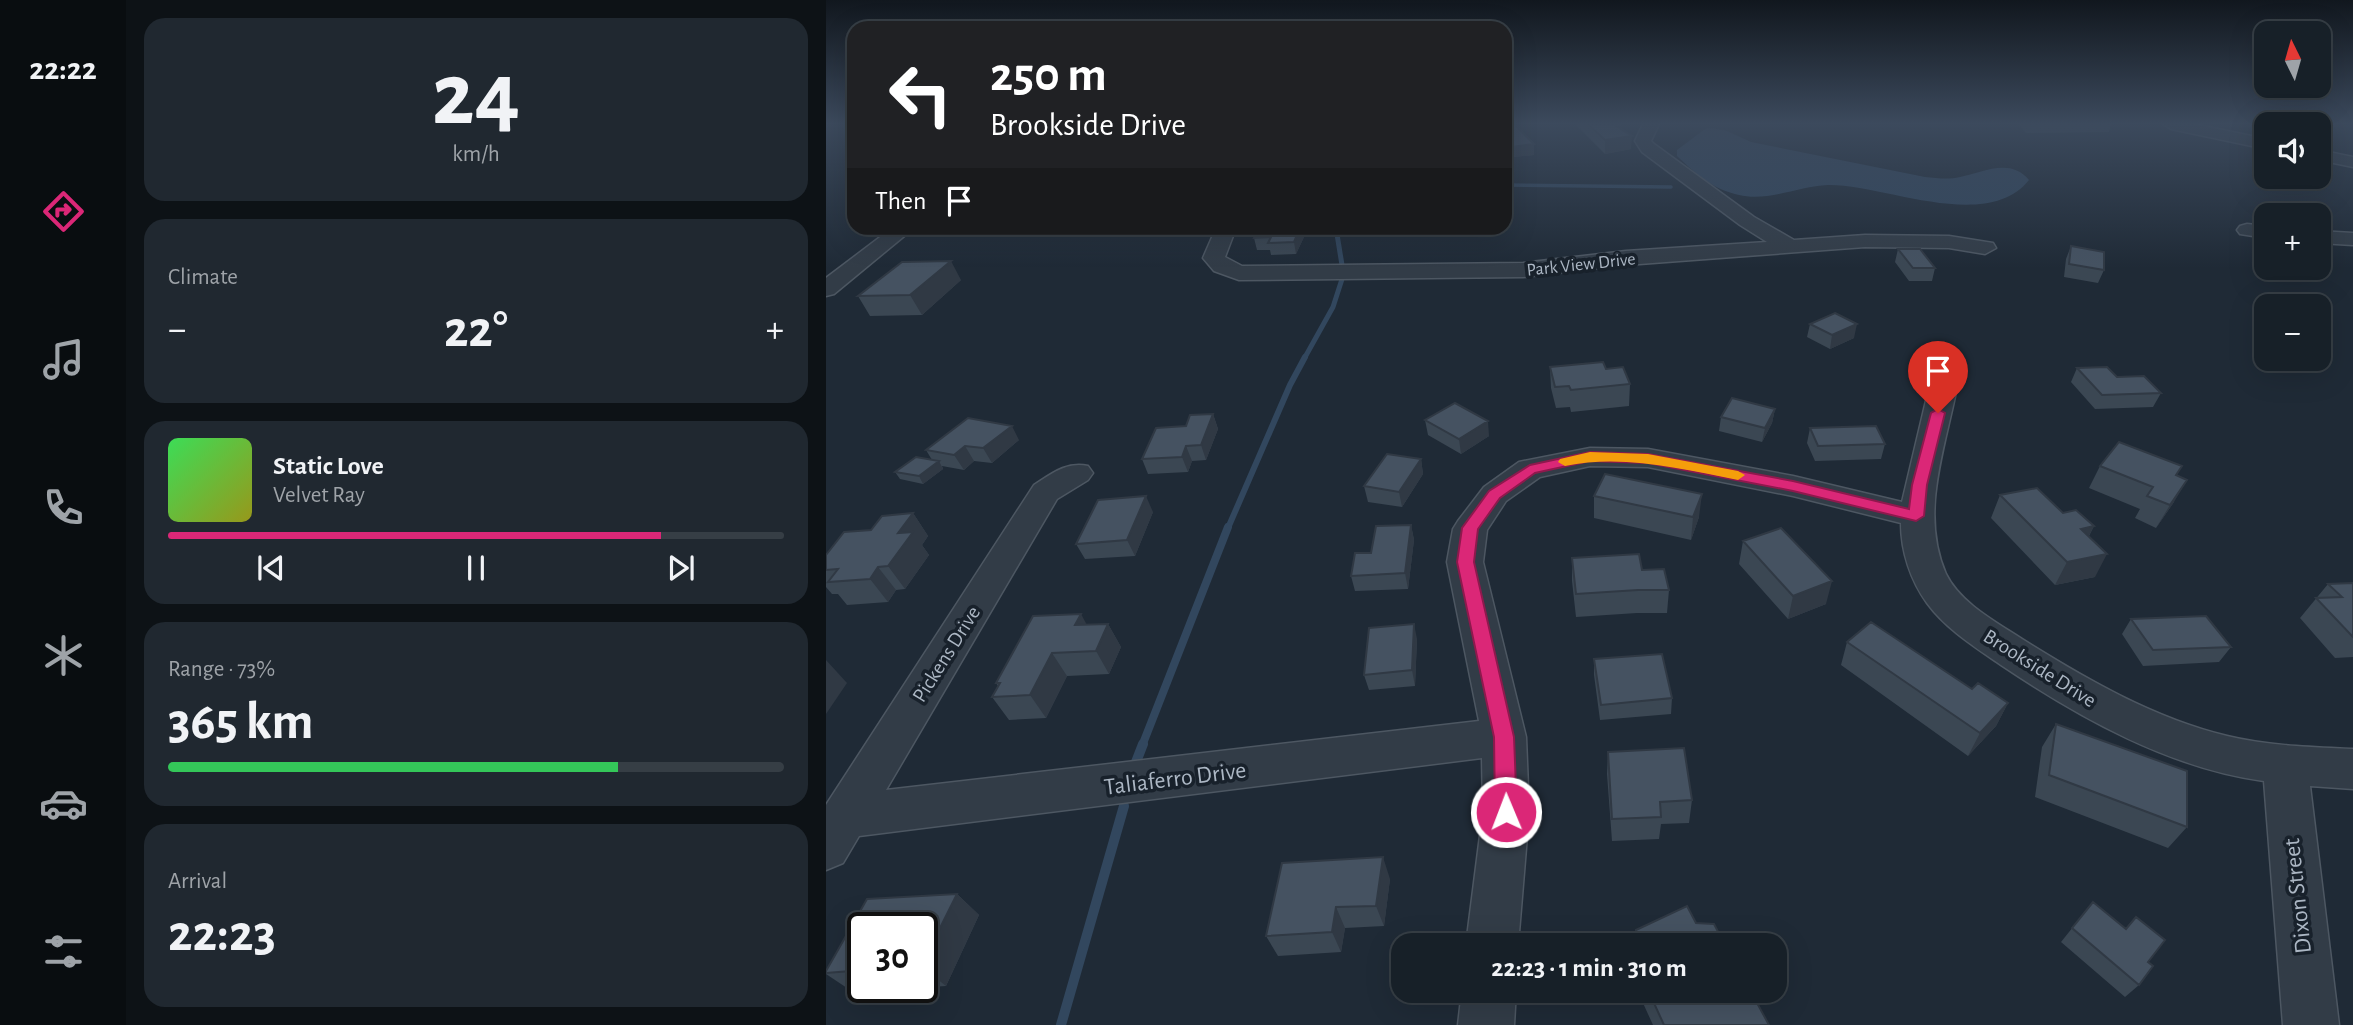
<!DOCTYPE html>
<html lang="en">
<head>
<meta charset="utf-8">
<style>
  :root { --surface:#172028; --page:#202830; --text:#f1f3f6; --muted:#9ea3a8; --line:#363e45; --accent:#db2777 }
  body { margin:0; font-family:"Alegreya Sans",sans-serif; background:var(--page); color:var(--text); height:100vh; display:flex; flex-direction:column; font-size:26px; white-space:nowrap }
  * { box-sizing:border-box; margin:0 }
  p { font-size:23px; color:var(--muted) }
  .icon { flex:none; width:38px; height:38px; fill:none; stroke:currentColor; stroke-width:2; stroke-linecap:round; stroke-linejoin:round }
  .map { position:relative; flex:1; overflow:hidden }
  .side { display:flex; flex-direction:column; gap:18px; padding:18px; background:#0d1216; width:700px }
  .side>* { flex:none }
  .guide { position:absolute; left:21px; top:21px; width:665px; height:214px; border-radius:21px; box-shadow:0 7px 28px #0002,0 0 0 2px var(--line); background:#202124; color:#fff; overflow:hidden }
  .needle { width:46px; rotate:355deg }
  .buttons { position:absolute; left:1428px; top:21px; display:grid; gap:14px }
  .buttons a { display:grid; place-items:center; width:77px; height:77px; border-radius:14px; background:var(--surface); box-shadow:0 7px 28px #0002,0 0 0 2px var(--line); font-size:35px }
  .speed { position:absolute; left:21px; top:912px; display:flex; gap:14px; font-size:35px; font-weight:700; text-align:center }
  .speed>* { display:grid; place-content:center; width:91px; height:91px; border-radius:50%; background:var(--surface); box-shadow:0 7px 28px #0002,0 0 0 2px var(--line); line-height:1 }
  .speed .limit { border:4px solid #111; border-radius:10px; background:#fff; color:#111 }
  .pin { position:absolute; display:grid; place-items:center; width:60px; height:60px; color:#fff; margin:-72px -30px; border-radius:50% 50% 50% 0; rotate:-45deg; box-shadow:0 0 7px #0007 }
  .pin .icon { rotate:45deg }
  .me { position:absolute; width:77px; margin:-38px; rotate:359deg; stroke-linejoin:round; filter:drop-shadow(0 0 5px #0008) }
  .turn { display:flex; align-items:center; gap:24px; height:147px; padding:0 28px; font-size:32px }
  .turn .icon { width:91px; height:91px; stroke-width:2.5 }
  .turn b { display:block; font-size:49px; line-height:60px }
  .then { display:flex; align-items:center; height:66px; padding:0 28px; background:#0003; gap:14px; font-size:26px }
  .big { font-size:52px; font-weight:700; line-height:1.1 }
  .side .card { flex:1; display:flex; flex-direction:column; justify-content:center; gap:10px; min-width:0; padding:0 24px; border-radius:21px; background:var(--page) }
  .side .dial { align-items:center; gap:0 }
  .dial b { font-size:91px; line-height:1 }
  .song { display:flex; align-items:center; gap:21px }
  .cover { width:84px; height:84px; border-radius:10px; background:linear-gradient(135deg,hsl(130 70% 55%),hsl(60 70% 35%)) }
  .played { height:7px; border-radius:4px; background:linear-gradient(90deg,var(--accent) 80%,var(--line) 80%) }
  .keys { display:flex; justify-content:space-around; direction:ltr }
  .heat { display:flex; justify-content:space-between; align-items:center; font-size:38px; direction:ltr }
  .charge { height:10px; border-radius:5px; background:linear-gradient(90deg,#34c759 73%,var(--line) 0) }
  .trip { position:absolute; left:565px; top:933px; width:396px; height:70px; border-radius:21px; background:var(--surface); box-shadow:0 7px 28px #0002,0 0 0 2px var(--line); font-weight:700; line-height:70px; text-align:center }
  main { display:flex; flex:1; min-height:0 }
  .menu { display:flex; flex-direction:column; width:126px; justify-content:space-around; align-items:center; background:#090d10; color:var(--muted) }
  .menu .icon { width:49px; height:49px }
  .menu .on { color:var(--accent) }
  .menu b { font-size:32px; color:var(--text) }
  .map>svg:first-child { display:block }
</style>
</head>
<body>
<main>
<nav class="menu">
<b>22:22</b>
<svg class="icon on" aria-label="directions" viewBox="0 0 24 24"><path d="M12 3l9 9-9 9-9-9zM9 14v-3h6M13 9l2 2-2 2"/></svg>
<svg class="icon" aria-label="music" viewBox="0 0 24 24"><path d="M9 18V5l10-2v13"/><circle cx="6" cy="18" r="3"/><circle cx="16" cy="16" r="3"/></svg>
<svg class="icon" aria-label="phone" viewBox="0 0 24 24"><path d="M5 4h4l2 5-3 2q2 4 5 5l2-3 5 2v4C11 20 4 13 5 4z"/></svg>
<svg class="icon" aria-label="climate" viewBox="0 0 24 24"><path d="M12 3v18M4 7l16 10M4 17L20 7"/></svg>
<svg class="icon" aria-label="car" viewBox="0 0 24 24"><path d="M5 17H2v-5l4-1 3-4h7l3 4 3 1v5h-3M9 17h6M6 11h13"/><circle cx="7" cy="17" r="2"/><circle cx="17" cy="17" r="2"/></svg>
<svg class="icon" aria-label="filters" viewBox="0 0 24 24"><path d="M4 7h16M4 17h16"/><circle cx="9" cy="7" r="2"/><circle cx="15" cy="17" r="2"/></svg>
</nav>
<section class="side">
<div class="card dial"><b>24</b><p>km/h</p></div>
<div class="card"><p>Climate</p>
<div class="heat"><a>−</a><b class="big">22°</b><a>+</a></div>
</div>
<div class="card">
<div class="song"><i class="cover"></i><div><b>Static Love</b><p>Velvet Ray</p></div></div>
<div class="played"></div>
<div class="keys"><svg class="icon" aria-label="previous" viewBox="0 0 24 24"><path d="M18 5L8 12l10 7zM5 5v14"/></svg><svg class="icon" aria-label="pause" viewBox="0 0 24 24"><path d="M8 5v14M16 5v14"/></svg><svg class="icon" aria-label="next" viewBox="0 0 24 24"><path d="M6 5l10 7-10 7zM19 5v14"/></svg></div>
</div>
<div class="card"><p>Range · 73%</p><b class="big">365 km</b><div class="charge"></div></div>
<div class="card"><p>Arrival</p><b class="big">22:23</b></div>
</section>
<div class="map">
<svg width="1527" height="1025" viewBox="0 0 1527 1025">
  <rect width="100%" height="100%" fill="#1f2a36"/>
  <!-- water -->
  <path fill="#32475e" d="M886,128L901,131L925,142L1099,177C1111,178 1122,180 1134,177C1156,173 1184,157 1203,180C1161,233 1057,184 1002,185C973,186 942,202 913,195C886,189 870,174 851,156V150L879,129Z"/>
  <g fill="none" stroke-linecap="round" stroke-linejoin="round">
    <!-- stream-far4 -->
    <path stroke="#32475e" stroke-width="3.5" d="M679,185L845,187"/>
    <!-- stream-far3 -->
    <path stroke="#32475e" stroke-width="5" d="M510,228L516,265
      M478,359L507,307L517,276"/>
    <!-- stream-far2 -->
    <path stroke="#32475e" stroke-width="6" d="M402,528L464,385L479,357"/>
    <!-- stream-far1 -->
    <path stroke="#32475e" stroke-width="8" d="M316,746L402,527"/>
    <!-- stream -->
    <path stroke="#32475e" stroke-width="10" d="M310,762L317,744
      M235,1025L298,806"/>
    <!-- minor casing -->
    <g stroke="#4d5762" stroke-width="3">
      <path id="minor" d="M817,124H833L825,141L828,144L928,217L968,240L1039,235L1123,236L1167,243L1170,248L1159,254L1123,248L1039,247L800,265L697,277L413,280L388,271L377,258L390,228H410L399,257L416,266L697,263L800,251L941,242L914,225L816,152L809,141Z
        M1337,124H1368L1440,139V149L1345,129Z
        M1493,150L1527,157V167L1493,160Z
        M1421,224L1440,226V238L1414,234L1411,230L1414,226Z
        M66,228H88L8,294L0,296V278Z
        M1493,231L1527,233V245L1493,243Z
        M1116,384L1126,386L1130,392C1118,451 1094,515 1120,574C1134,603 1170,622 1196,639C1260,679 1327,718 1401,736C1442,746 1485,747 1527,749V789L1484,786L1513,1025H1457L1438,781C1343,768 1254,718 1175,665C1149,647 1120,629 1101,603C1085,581 1075,552 1075,523L967,496L822,467L764,466L714,477L680,501L661,530L657,562L700,737L703,812L692,945H640L657,812L656,758L33,836L17,863L0,870V805L208,485C225,474 241,461 262,466L267,473L262,480L231,499L60,790L653,721L621,562L627,529L632,521L658,487L693,462L764,448L822,449L967,476L1076,502L1102,392L1106,386Z
        M636,990H690L688,1025H632Z"/>
    </g>
    <!-- minor -->
    <use href="#minor" fill="#323c47" fill-rule="evenodd"/>
  </g>
  <!-- wall -->
  <path fill="#3b4753" fill-rule="evenodd" d="M679,124L708,155L686,157L679,150Z
    M749,124H795V126L792,127L805,149L779,154Z
    M1192,124H1285L1283,132L1200,133Z
    M476,229L478,237L470,254L445,255L444,250H431L428,238Z
    M1245,246L1278,270L1272,283L1238,277L1240,259Z
    M1072,249L1109,268L1106,281H1083L1069,262Z
    M135,280L96,315L44,316L32,296Z
    M984,324L1028,338L1004,349L981,337Z
    M1440,324V357H1438L1434,335Z
    M1493,331L1504,354L1495,368L1447,359H1493Z
    M724,367L780,369L804,384L803,406L745,412L744,407L730,408L725,388Z
    M1251,368L1291,377L1335,393L1327,407L1269,409L1245,382Z
    M949,409L946,423L936,442L893,431L895,417Z
    M387,414L392,429L380,460L366,461L362,472L322,474L316,459L360,426Z
    M599,420L663,436L635,454L602,435Z
    M984,428L1059,444L1055,459L989,461L981,443Z
    M193,440L166,463L148,461L138,470L116,466L117,469L97,484L74,479L69,472L106,460L100,450Z
    M595,459L597,474L576,507L542,502L538,486Z
    M1274,466L1350,475L1348,502L1330,528L1309,518L1314,509L1263,488Z
    M1174,495L1237,513L1268,526L1263,536L1269,577L1229,585L1165,518Z
    M768,496L873,517L865,540L768,518Z
    M327,512L309,556L259,559L250,544Z
    M87,513L102,536L96,545L103,555L79,589L70,590L62,602L21,605L12,594H6L0,587V555L45,530Z
    M585,525L588,540L582,589L529,591L525,576L545,553Z
    M917,541L1000,604L962,619L913,564Z
    M746,558L816,570L843,590L841,613H811L750,617L746,581Z
    M1527,583V657L1509,658L1474,618L1502,584Z
    M1305,619L1405,647L1393,662L1317,666L1296,634Z
    M282,624L295,647L283,674L241,676L220,718L183,720L166,697L172,686L170,683L261,625Z
    M591,639L589,686L543,690L538,675Z
    M1021,642L1146,689L1182,703L1170,726L1142,756L1015,665Z
    M768,659L846,698L845,714L774,720L768,675Z
    M1230,724L1361,827L1342,848L1209,797L1216,747Z
    M782,752L866,800L863,823L835,824L833,839L786,841L781,774Z
    M564,879L558,926L519,928L515,952L452,956L440,936Z
    M131,894L153,915L120,986L27,992L0,974V971L41,899ZM37,928H96V987H37Z
    M1267,902L1299,929L1310,917L1322,962L1313,985L1299,997L1235,942Z
    M811,990H924L943,1025H827Z"/>
  <!-- shaded-wall -->
  <path fill="#303944" d="M806,136L805,149L779,154V140Z
    M708,144V155L686,157L685,147Z
    M470,228H477L478,237L470,254L468,242Z
    M125,261L135,280L96,315L84,295Z
    M1031,324L1028,338L1004,349L1006,335Z
    M949,409L946,423L936,442L939,428Z
    M387,414L392,429L380,460L375,445Z
    M662,421L663,436L635,454L633,439Z
    M186,426L193,440L166,463L157,448Z
    M139,446L148,461L138,470L128,455Z
    M360,446L366,461L362,472L356,457Z
    M595,459L597,474L576,507L573,492Z
    M113,461L117,469L97,484L93,476Z
    M1361,480L1348,502L1330,528L1344,505Z
    M876,494L873,517L865,540L867,517Z
    M320,496L327,512L309,556L301,540Z
    M87,513L102,536L96,545L103,555L79,589L62,566L72,533Z
    M585,525L588,540L582,589L579,573Z
    M1268,526L1256,549L1255,529Z
    M1281,554L1269,577L1229,585L1241,562Z
    M52,567L70,590L62,602L44,579Z
    M1006,581L1000,604L962,619L967,596Z
    M255,614L268,638L249,625Z
    M282,624L295,647L283,674L270,651Z
    M588,624L591,639L589,686L586,670Z
    M226,653L241,676L220,718L204,695Z
    M0,660L21,683L0,714Z
    M1182,703L1170,726L1142,756L1154,733Z
    M557,857L564,879L558,926L550,906Z
    M131,894L153,915L120,986L96,967V964Z
    M510,907L519,928L515,952L506,932Z"/>
  <!-- building -->
  <path fill="#455261" stroke="#303944" stroke-width="2" d="M679,124H688L708,144L685,147L679,140Z
    M762,124H787L806,136L779,140Z
    M434,228H474L468,242L442,243L445,237L428,238Z
    M1245,246L1278,252V270L1243,264Z
    M1072,249H1094L1109,268H1087Z
    M125,261L84,295L32,296L76,262Z
    M1009,313L1031,324L1006,335L984,324Z
    M1493,331L1497,332L1504,354L1493,352Z
    M777,362L780,369L797,367L804,384L745,390L743,386L729,387L724,367Z
    M1281,367L1291,377L1318,376L1335,393L1276,395L1251,368Z
    M906,398L949,409L939,428L895,417Z
    M629,403L662,421L633,439L599,420Z
    M387,414L375,445L360,446L356,457L316,459L330,428L360,426L364,415Z
    M142,418L186,426L157,448L139,446L128,455L100,450Z
    M1050,426L1059,444L992,446L984,428Z
    M1293,442L1356,466L1350,475L1361,480L1344,505L1321,496L1327,487L1274,466Z
    M561,454L595,459L573,492L538,486Z
    M90,457L113,461L93,476L69,472Z
    M779,474L876,494L867,517L768,496Z
    M1211,488L1237,513L1250,510L1268,526L1255,529L1281,554L1241,562L1174,495Z
    M320,496L301,540L250,544L272,500Z
    M87,513L72,533L87,532L62,566L52,567L44,579L2,582L12,569L0,570V555L18,532L45,530L56,516Z
    M585,525L579,573L525,576L529,553H545L550,526Z
    M955,528L1006,581L967,596L917,541Z
    M813,554L816,570L838,569L843,590H812L750,594L746,558Z
    M1527,583V637L1490,598L1516,597L1502,584Z
    M255,614L249,625L282,624L270,651L226,653L204,695L166,697L174,683H170L207,616Z
    M1380,616L1405,647L1327,650L1305,619Z
    M1045,622L1146,689L1152,683L1182,703L1154,733L1021,642Z
    M588,624L586,670L538,675L543,628Z
    M836,654L846,698L775,705L768,659Z
    M1230,724L1361,771V827L1223,775Z
    M858,748L866,800L834,802L835,817L786,819L782,752Z
    M557,857L550,906L510,907L506,932L440,936L456,863Z
    M131,894L96,964V928H37V970L0,973V971L41,899Z
    M1267,902L1300,929L1310,917L1339,940L1322,962L1327,966L1313,985L1246,928Z
    M861,906L870,923L888,924L899,945H810V930Z
    M822,990H924L943,1025H838Z"/>
  <!-- sky -->
  <linearGradient id="sky" x2="0" y2="1"><stop stop-color="#11171e"/><stop offset="0.46" stop-color="#3c4a5d"/><stop offset="1" stop-color="#3c4a5d" stop-opacity="0"/></linearGradient>
  <rect width="1527" height="268" fill="url(#sky)"/>
  <!-- route -->
  <path fill="#db2777" stroke="#8e194d" stroke-width="2" d="M1112,409L1119,413L1101,485L1098,516L1090,521L967,491L822,463L764,461L709,473L674,498L652,529L648,562L688,737L691,812L688,820L680,823L672,820L669,812L668,737L631,562L636,528L663,491L704,465L764,452L822,454L967,481L1083,509L1086,485L1105,413Z"/>
  <!-- slow -->
  <path fill="#f59e0b" d="M764,452L822,454L912,471L919,475L912,480C855,469 797,454 739,466L732,462L734,459Z"/>
  <g text-anchor="middle" stroke-width="7" stroke-linejoin="round" paint-order="stroke">
    <!-- far-street labels -->
    <g font-size="18" fill="#acb7c4" stroke="#18212b">
      <text transform="translate(755 264) rotate(-6)" y="6">Park View Drive</text>
    </g>
    <!-- street labels -->
    <g font-size="21" fill="#acb7c4" stroke="#18212b">
      <text transform="translate(120 654) rotate(-58)" y="7">Pickens Drive</text>
      <text transform="translate(1214 668) rotate(32)" y="7">Brookside Drive</text>
    </g>
    <!-- near-street labels -->
    <g font-size="24" fill="#acb7c4" stroke="#18212b">
      <text transform="translate(349 778) rotate(-7)" y="8">Taliaferro Drive</text>
      <text transform="translate(1471 896) rotate(-96)" y="8">Dixon Street</text>
    </g>
  </g>
</svg>
<div class="buttons">
<a><svg class="needle" viewBox="-14 -14 28 28"><path d="M0-13l5 13h-10z" fill="#e53935"/><path d="M0 13l5-13h-10z" fill="#9ea3a8"/></svg></a>
<a><svg class="icon" aria-label="sound" viewBox="0 0 24 24"><path d="M4 9h4l5-4v14l-5-4H4zM17 9q2 3 0 6"/></svg></a>
<a>+</a>
<a>−</a>
</div>
<div class="speed"><div class="limit">30</div></div>
<div class="pin" style="left:1112px;top:413px;background:#d93025"><svg class="icon" aria-label="arrive" viewBox="0 0 24 24"><path d="M6 21V4h12l-3 4 3 4H6"/></svg></div>
<svg class="me" style="left:680px;top:812px" viewBox="-20 -20 40 40"><circle r="17" fill="#db2777" stroke="#fff" stroke-width="3"/><path d="M0-11L8 9 0 5-8 9z" fill="#fff"/></svg>
<div class="trip">22:23 · 1 min · 310 m</div>
<div class="guide">
<div class="turn"><svg class="icon" aria-label="left" viewBox="0 0 24 24"><path d="M17 20v-9H6M10 6l-5 5 5 5"/></svg><div><b>250 m</b>Brookside Drive</div></div>
<div class="then">Then<svg class="icon" aria-label="arrive" viewBox="0 0 24 24"><path d="M6 21V4h12l-3 4 3 4H6"/></svg></div>
</div>
</div>
</main>
</body>
</html>
